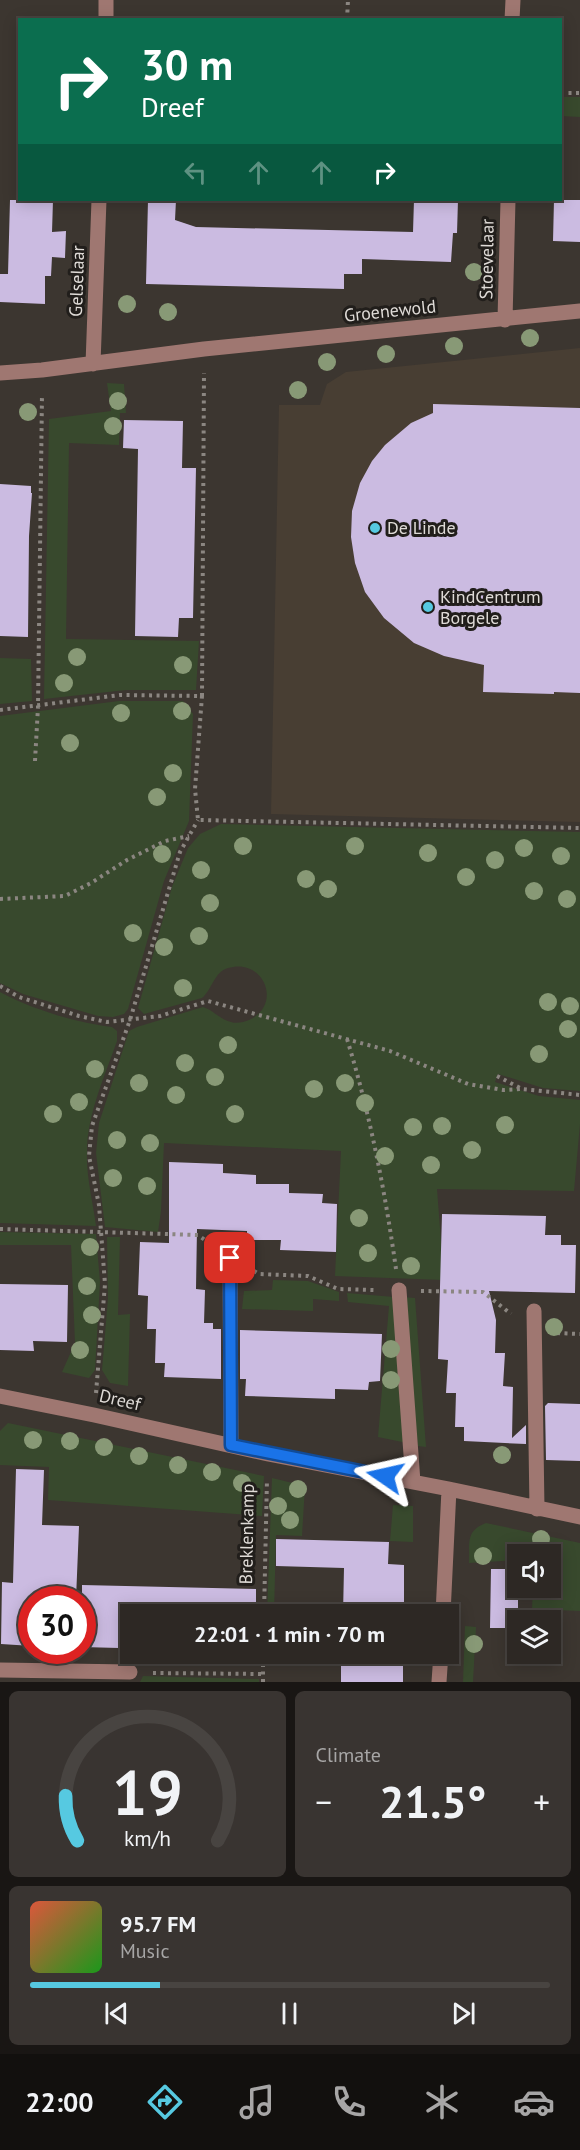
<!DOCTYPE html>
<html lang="en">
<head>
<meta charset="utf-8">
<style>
  :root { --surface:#2d2824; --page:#393431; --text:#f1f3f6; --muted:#a7a6a6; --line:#484441; --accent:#56c9e1 }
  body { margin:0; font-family:"PT Sans",sans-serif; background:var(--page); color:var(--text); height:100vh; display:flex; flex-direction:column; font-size:22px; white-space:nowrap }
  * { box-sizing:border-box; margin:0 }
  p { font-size:20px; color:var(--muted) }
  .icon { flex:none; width:33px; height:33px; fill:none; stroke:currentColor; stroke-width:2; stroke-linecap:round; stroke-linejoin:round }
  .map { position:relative; height:1682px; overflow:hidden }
  .sheet { display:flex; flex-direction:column; gap:9px; padding:9px; background:#191614; flex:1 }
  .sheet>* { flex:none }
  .top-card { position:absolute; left:18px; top:18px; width:544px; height:183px; border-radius:0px; box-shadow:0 3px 15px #0003,0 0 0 2px var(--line); background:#0b6e4f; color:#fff; overflow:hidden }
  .tools { position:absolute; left:507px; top:1544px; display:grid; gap:12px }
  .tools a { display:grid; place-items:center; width:54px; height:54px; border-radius:0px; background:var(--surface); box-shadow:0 3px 15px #0003,0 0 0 2px var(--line); font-size:30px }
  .speed { position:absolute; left:18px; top:1586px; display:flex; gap:12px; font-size:30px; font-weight:700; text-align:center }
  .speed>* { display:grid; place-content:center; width:78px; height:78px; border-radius:50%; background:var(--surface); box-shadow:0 3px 15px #0003,0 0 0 2px var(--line); line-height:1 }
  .speed .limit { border:9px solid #d22; background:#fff; color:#111 }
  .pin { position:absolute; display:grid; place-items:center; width:51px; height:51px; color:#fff; margin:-26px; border-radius:12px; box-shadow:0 3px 9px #0006 }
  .me { position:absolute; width:66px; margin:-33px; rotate:281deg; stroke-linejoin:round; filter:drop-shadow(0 0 4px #0008) }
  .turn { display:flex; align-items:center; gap:21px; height:126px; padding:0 24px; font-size:27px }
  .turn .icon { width:78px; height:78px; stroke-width:2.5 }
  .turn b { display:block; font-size:42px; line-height:51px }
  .lanes { display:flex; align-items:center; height:57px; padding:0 24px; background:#0003; justify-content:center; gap:30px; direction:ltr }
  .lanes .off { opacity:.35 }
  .big { font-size:45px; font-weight:700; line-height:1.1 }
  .sheet .tile { flex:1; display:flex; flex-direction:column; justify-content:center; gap:9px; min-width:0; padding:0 21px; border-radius:9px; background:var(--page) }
  .sheet .dial { align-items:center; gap:0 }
  .dial svg { height:156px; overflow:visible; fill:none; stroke:var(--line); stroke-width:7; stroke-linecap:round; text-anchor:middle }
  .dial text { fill:var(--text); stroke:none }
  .song { display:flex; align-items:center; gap:18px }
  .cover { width:72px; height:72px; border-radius:9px; background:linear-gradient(135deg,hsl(10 70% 55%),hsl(120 70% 35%)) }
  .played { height:6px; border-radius:3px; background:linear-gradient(90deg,var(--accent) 25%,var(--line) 25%) }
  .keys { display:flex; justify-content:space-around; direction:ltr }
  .heat { display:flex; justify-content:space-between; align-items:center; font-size:33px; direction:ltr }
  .sheet .tiles { flex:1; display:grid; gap:9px; grid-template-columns:1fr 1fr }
  .tile:last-child { grid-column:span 2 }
  .trip { position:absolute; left:120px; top:1604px; width:339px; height:60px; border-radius:0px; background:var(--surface); box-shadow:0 3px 15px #0003,0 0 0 2px var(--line); font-weight:700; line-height:60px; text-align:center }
  .menu { display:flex; height:96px; justify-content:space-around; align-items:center; background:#12100e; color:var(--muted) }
  .menu .icon { width:42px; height:42px }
  .menu .active { color:var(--accent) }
  .menu b { font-size:27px; color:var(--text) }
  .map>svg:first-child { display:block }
</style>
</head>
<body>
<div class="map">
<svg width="580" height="1682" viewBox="0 0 580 1682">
  <rect width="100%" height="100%" fill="#3c3630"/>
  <!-- built -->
  <path fill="#483e33" d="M580,348V822L271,814L279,405H320L327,384L346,372Z"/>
  <!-- green -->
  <path fill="#38492d" d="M561,97H580V117L561,116Z
    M107,383L124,384L126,413H120L119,445L69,443L66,639L199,641L196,690H126L44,699L49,419L111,411Z
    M0,658L31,659L32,701L0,704Z
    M119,701H183L193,714L189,821L164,881L128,1009L124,1014L113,1017L98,1016L23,994L0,983V716Z
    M221,824L580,832V1091L543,1088L498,1074L495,1082L539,1096L580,1100V1124L574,1191L437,1189L444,1280L335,1276L341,1151L164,1143L161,1211L158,1232L105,1227L96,1153L99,1123L129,1031L137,1027L203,1007C213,1010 221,1020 231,1022C237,1024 244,1022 249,1020C283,1005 264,957 228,968C214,972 212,990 202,998L144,1014L138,1008L172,887L188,848L200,834Z
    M0,992C31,1009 77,1023 112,1027L117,1031V1041C105,1076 87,1114 87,1152C86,1176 93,1202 96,1226L0,1223Z
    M0,1232L96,1234L100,1282L95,1370L89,1378L62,1372L75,1343L71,1245H0Z
    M107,1237H120L118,1315L130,1314L128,1386L110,1383L102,1370L108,1298Z
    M273,1280L308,1281L339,1292V1301L313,1299V1311L242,1309L244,1291L272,1290Z
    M347,1293L394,1297L407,1443L378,1437L389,1306L348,1302Z
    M402,1297L415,1298L426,1447L418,1446Z
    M8,1423L264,1476L262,1516L48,1500L49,1467L0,1465V1431Z
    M272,1478L305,1486L302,1536L276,1535L274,1614H267Z
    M393,1505L413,1506V1542L390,1541Z
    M486,1523L580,1543V1611L532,1609L533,1587H550V1554H518L517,1560L469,1563C470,1543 465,1531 486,1523Z
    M465,1626L476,1627L473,1682H463Z
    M143,1676L259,1679V1682H140Z"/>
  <!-- building -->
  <path fill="#cbbbe1" d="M10,200H53L52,232L66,231L65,258L52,257L51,276H45V304L0,302V274H8Z
    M148,200H176L175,220L196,227L413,232L414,200H458L457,233H453L451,262L362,259V274H344V289L146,284Z
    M554,200H580V242L553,241Z
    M433,404L580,408V693L554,692V694L483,692L484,665L444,656L414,643L384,618L365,592L355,563L351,537L352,511L360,483L372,461L385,445L411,423L433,413Z
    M124,420L183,421L182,468H196L193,618H179L178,637L135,636L138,449L123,448Z
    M0,484L31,486V493H32L29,536L28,637L0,636Z
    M169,1162L223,1164V1173L256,1175V1184H289V1193L323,1194L322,1203L337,1204L336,1252L280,1250L281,1240H247V1231L197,1229L196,1289L205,1290L204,1323H213V1329H221V1379L164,1377L165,1363H155L156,1329H147L148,1296L138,1295L140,1242L169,1243Z
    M442,1214L546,1216L545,1235H561V1245H576L575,1293L489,1291L496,1320L495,1353H505L503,1386L513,1387L512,1438L526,1425V1444L464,1441V1427H455L456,1393H446L448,1360L438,1359Z
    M0,1284L68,1285L67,1342L33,1341L34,1351L0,1350Z
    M240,1330L382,1334L380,1381L369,1382L368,1390L335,1389V1399L245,1396L246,1379H240Z
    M548,1403L580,1404V1461L546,1460L545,1406Z
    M16,1469L44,1470L42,1525L79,1526L76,1599H32V1646L1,1644L2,1582L13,1583Z
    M276,1539L389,1542L388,1564L404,1565V1614H343L344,1568L276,1566Z
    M491,1569H518V1628H490Z
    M82,1585L256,1589V1614H130V1631H120L119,1648L82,1647Z
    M341,1653H403V1682H341Z"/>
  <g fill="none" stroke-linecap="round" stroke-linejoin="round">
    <!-- path -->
    <path stroke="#8b8681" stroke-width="4" stroke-dasharray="3 4.5" stroke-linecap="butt" d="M347,20L348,0
      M561,93H580
      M202,696L204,373
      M0,710L120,695L202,696L195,789L198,820L580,828
      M35,761L38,707L42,395
      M0,899L65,896L91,883L127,860L165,841L189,836
      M0,986L19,997L79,1016L107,1022L160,1016L208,1001L390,1051L468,1084L503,1090L522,1089
      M347,1039C370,1114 385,1191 396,1269
      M497,1076L522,1089L580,1095
      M0,1229L198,1235L212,1245
      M254,1271L259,1274L308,1276L338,1289L375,1290
      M421,1291L483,1292L511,1314
      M557,1333L580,1334
      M96,1393L105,1284L99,1205L89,1156L92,1126L130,1020L180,852L198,820
      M264,1614L267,1479
      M153,1673L263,1674
      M263,1682V1653"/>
    <!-- minor -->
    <path stroke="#9f7771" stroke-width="15" d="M106,20V0
      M512,20L513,0
      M505,320L508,200
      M93,364L99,200
      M0,373L42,370L204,349L580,311
      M230,1258L231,1445
      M399,1290L413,1482
      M534,1311L537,1509
      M0,1396L94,1415L268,1454L449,1489L580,1517
      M443,1614L449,1489
      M0,1670L130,1672
      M439,1682L441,1653"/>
  </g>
  <!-- trees -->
  <g fill="#889976">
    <circle cx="474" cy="272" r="9"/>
    <circle cx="127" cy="304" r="9"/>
    <circle cx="168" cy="312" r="9"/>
    <circle cx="530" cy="338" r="9"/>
    <circle cx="454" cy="346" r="9"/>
    <circle cx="386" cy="354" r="9"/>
    <circle cx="327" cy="362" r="9"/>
    <circle cx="298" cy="390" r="9"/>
    <circle cx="118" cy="401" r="9"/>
    <circle cx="28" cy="412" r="9"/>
    <circle cx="113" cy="426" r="9"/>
    <circle cx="77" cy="657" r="9"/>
    <circle cx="183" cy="665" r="9"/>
    <circle cx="64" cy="683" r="9"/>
    <circle cx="182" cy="711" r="9"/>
    <circle cx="121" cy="713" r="9"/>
    <circle cx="70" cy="743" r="9"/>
    <circle cx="173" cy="773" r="9"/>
    <circle cx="157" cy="797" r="9"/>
    <circle cx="243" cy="846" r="9"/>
    <circle cx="355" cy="846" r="9"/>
    <circle cx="524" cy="848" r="9"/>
    <circle cx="428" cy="853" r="9"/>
    <circle cx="162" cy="854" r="9"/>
    <circle cx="561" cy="856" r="9"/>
    <circle cx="495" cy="860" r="9"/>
    <circle cx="201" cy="870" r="9"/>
    <circle cx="466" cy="877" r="9"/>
    <circle cx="306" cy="879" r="9"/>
    <circle cx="328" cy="889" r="9"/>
    <circle cx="534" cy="891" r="9"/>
    <circle cx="567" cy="899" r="9"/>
    <circle cx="210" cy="903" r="9"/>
    <circle cx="133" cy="933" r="9"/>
    <circle cx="199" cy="936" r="9"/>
    <circle cx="164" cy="947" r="9"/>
    <circle cx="183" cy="988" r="9"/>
    <circle cx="548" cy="1002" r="9"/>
    <circle cx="570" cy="1006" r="9"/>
    <circle cx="568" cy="1029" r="9"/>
    <circle cx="228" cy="1045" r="9"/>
    <circle cx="539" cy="1054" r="9"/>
    <circle cx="185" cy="1063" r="9"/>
    <circle cx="95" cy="1069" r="9"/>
    <circle cx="215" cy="1077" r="9"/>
    <circle cx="139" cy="1083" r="9"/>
    <circle cx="345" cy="1083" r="9"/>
    <circle cx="314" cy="1089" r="9"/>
    <circle cx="176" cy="1095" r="9"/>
    <circle cx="79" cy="1102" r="9"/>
    <circle cx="365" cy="1103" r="9"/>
    <circle cx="53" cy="1114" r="9"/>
    <circle cx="235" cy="1114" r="9"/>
    <circle cx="505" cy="1125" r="9"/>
    <circle cx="442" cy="1126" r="9"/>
    <circle cx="413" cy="1127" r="9"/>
    <circle cx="117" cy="1140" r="9"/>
    <circle cx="150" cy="1143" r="9"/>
    <circle cx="472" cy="1150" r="9"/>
    <circle cx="385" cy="1156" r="9"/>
    <circle cx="431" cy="1165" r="9"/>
    <circle cx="113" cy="1178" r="9"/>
    <circle cx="147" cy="1186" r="9"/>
    <circle cx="359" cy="1218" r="9"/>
    <circle cx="90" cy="1247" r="9"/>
    <circle cx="368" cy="1253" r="9"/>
    <circle cx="411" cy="1266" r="9"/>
    <circle cx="87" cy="1286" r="9"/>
    <circle cx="92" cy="1315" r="9"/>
    <circle cx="554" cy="1327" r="9"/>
    <circle cx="391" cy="1349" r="9"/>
    <circle cx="80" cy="1350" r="9"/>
    <circle cx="391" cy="1380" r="9"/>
    <circle cx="33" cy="1440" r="9"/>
    <circle cx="70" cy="1441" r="9"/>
    <circle cx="104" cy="1447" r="9"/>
    <circle cx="502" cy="1455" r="9"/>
    <circle cx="139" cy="1456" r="9"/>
    <circle cx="178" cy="1465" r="9"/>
    <circle cx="212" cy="1472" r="9"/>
    <circle cx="242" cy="1483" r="9"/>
    <circle cx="298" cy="1489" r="9"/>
    <circle cx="278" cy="1506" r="9"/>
    <circle cx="290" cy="1520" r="9"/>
    <circle cx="541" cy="1539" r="9"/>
    <circle cx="483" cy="1556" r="9"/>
    <circle cx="474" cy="1644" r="9"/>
  </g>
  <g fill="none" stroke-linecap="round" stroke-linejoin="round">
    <!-- route casing -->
    <g stroke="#114b97" stroke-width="15">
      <path id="route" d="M230,1258L231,1445L385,1476"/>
    </g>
    <!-- route -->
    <use href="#route" stroke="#1a73e8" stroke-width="10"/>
  </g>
  <!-- markers -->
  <g fill="#56c9e1" stroke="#211e1b" stroke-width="2">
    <circle cx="375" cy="528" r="6"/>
    <circle cx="428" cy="607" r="6"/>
  </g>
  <g text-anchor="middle" stroke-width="6" stroke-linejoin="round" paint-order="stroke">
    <!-- street labels -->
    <g font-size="18" fill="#dfdbd7" stroke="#211e1b">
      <text transform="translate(487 259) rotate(-89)" y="6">Stoevelaar</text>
      <text transform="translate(77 281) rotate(-88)" y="6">Gelselaar</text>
      <text transform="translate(390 311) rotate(-6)" y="6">Groenewold</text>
      <text transform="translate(120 1400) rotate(13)" y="6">Dreef</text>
      <text transform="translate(247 1534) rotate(-89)" y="6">Breklenkamp</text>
    </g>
    <!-- poi labels -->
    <g font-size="18" fill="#dfdbd7" stroke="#211e1b" text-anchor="start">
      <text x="387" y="534">De Linde</text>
      <text x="440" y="603">KindCentrum<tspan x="440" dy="21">Borgele</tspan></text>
    </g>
  </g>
</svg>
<div class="tools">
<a><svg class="icon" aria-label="sound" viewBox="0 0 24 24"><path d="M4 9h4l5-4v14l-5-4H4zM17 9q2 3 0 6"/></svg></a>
<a><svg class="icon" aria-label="layers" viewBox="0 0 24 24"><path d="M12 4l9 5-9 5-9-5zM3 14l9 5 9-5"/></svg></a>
</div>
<div class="speed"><div class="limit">30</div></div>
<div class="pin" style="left:230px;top:1258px;background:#d93025"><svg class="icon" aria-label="arrive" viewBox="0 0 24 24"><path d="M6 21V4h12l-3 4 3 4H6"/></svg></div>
<svg class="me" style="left:385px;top:1476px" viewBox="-20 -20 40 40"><path d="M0-17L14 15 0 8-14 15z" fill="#1a73e8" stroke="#fff" stroke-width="4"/></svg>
<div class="trip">22:01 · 1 min · 70 m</div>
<div class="top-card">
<div class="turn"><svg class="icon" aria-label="right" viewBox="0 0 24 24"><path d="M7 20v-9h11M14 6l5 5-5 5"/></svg><div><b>30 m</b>Dreef</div></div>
<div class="lanes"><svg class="icon off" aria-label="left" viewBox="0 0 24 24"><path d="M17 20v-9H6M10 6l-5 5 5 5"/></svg><svg class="icon off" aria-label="ahead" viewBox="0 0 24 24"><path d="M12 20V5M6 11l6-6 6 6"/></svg><svg class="icon off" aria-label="ahead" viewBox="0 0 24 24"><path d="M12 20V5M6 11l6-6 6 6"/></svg><svg class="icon" aria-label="right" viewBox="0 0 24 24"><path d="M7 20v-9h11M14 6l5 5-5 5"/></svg></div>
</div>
</div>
<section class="sheet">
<div class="tiles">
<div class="tile dial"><svg viewBox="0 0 100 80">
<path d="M14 69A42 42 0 1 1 86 69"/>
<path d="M14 69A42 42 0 0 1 8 46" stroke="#56c9e1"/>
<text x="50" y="56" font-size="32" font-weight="700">19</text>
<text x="50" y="72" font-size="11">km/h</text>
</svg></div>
<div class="tile"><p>Climate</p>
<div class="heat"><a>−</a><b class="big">21.5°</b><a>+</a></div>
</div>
<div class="tile">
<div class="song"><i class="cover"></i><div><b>95.7 FM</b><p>Music</p></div></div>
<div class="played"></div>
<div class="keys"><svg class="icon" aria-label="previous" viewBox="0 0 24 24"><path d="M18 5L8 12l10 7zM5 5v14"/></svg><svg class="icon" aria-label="pause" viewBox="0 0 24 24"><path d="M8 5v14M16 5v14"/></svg><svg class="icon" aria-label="next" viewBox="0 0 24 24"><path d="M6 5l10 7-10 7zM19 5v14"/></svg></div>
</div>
</div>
</section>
<nav class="menu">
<b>22:00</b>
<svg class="icon active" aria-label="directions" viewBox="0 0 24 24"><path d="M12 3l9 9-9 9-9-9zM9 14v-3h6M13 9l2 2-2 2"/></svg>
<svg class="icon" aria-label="music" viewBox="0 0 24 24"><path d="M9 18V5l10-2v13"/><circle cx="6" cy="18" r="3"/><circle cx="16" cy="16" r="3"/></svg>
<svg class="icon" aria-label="phone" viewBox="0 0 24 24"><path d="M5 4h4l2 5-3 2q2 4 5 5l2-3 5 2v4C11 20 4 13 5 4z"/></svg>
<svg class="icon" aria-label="climate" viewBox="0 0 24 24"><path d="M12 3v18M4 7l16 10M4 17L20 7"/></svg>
<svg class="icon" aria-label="car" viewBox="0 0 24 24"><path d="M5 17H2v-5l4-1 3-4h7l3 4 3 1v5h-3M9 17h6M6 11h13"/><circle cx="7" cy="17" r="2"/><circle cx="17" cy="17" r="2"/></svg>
</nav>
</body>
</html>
